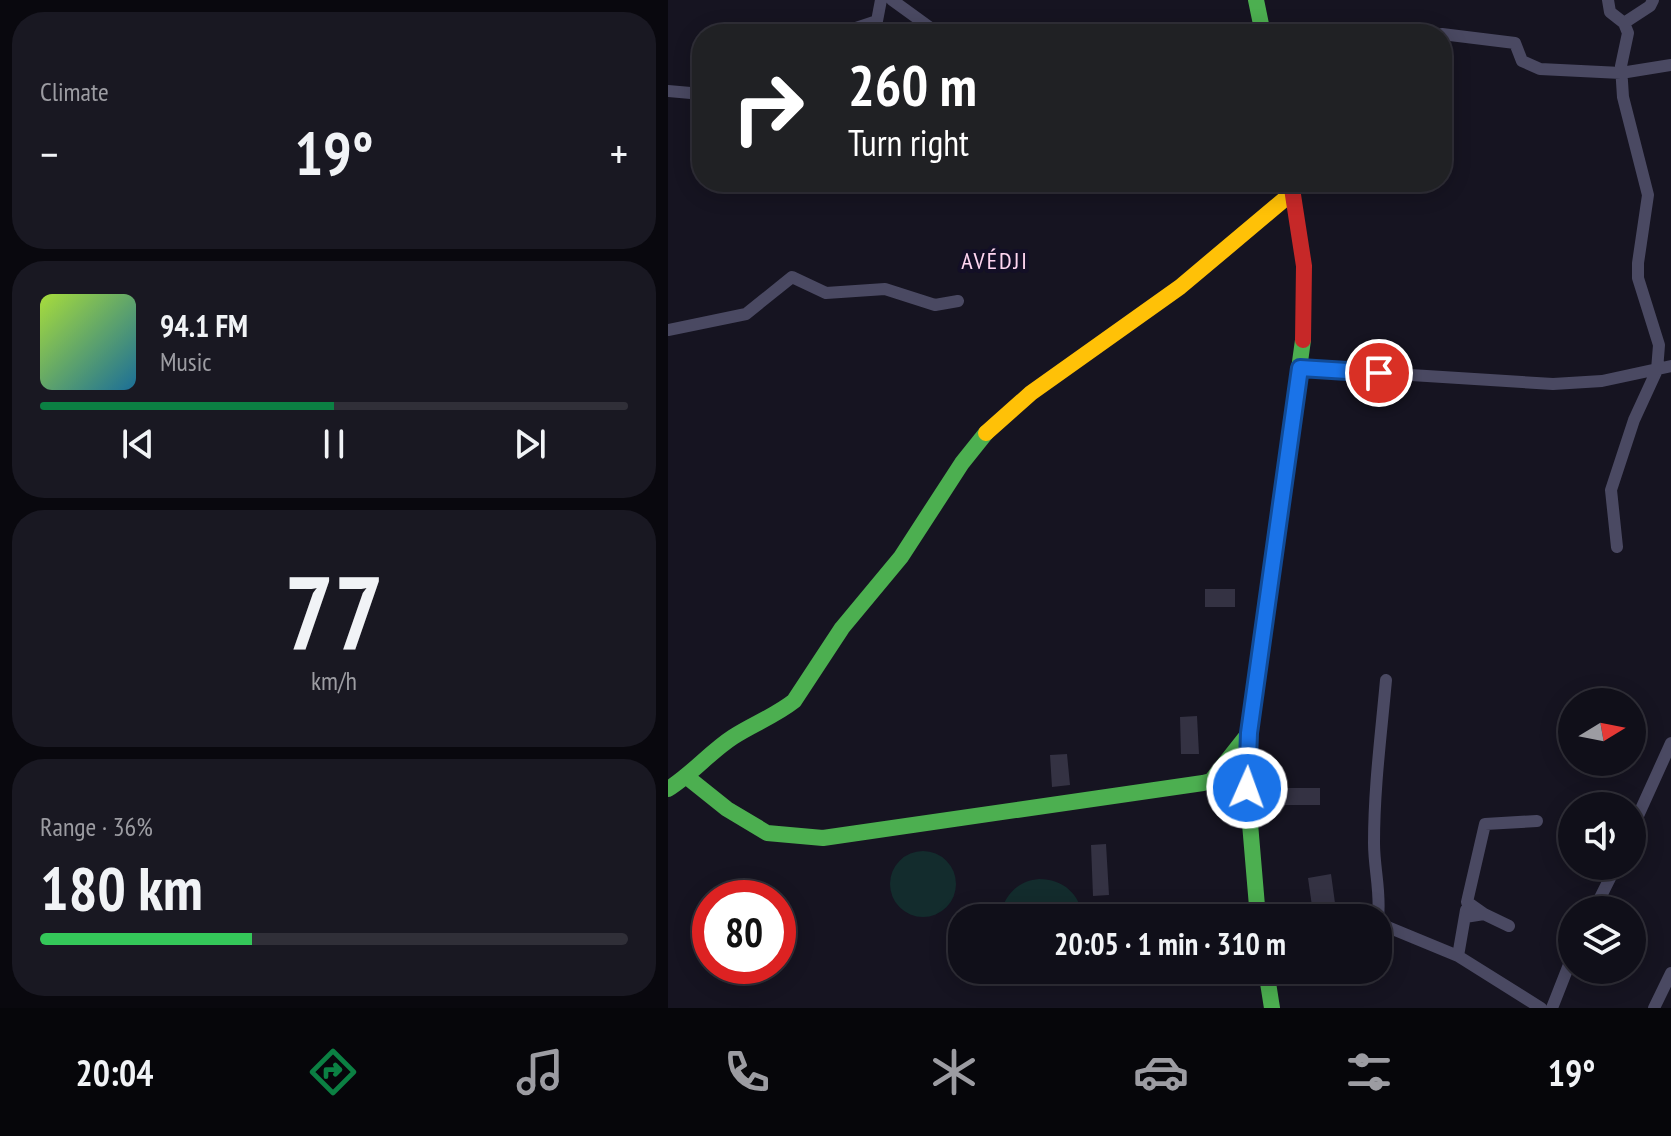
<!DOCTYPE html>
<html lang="en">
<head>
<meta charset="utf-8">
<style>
  :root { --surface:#100f19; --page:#191822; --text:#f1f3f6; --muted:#9c9ca2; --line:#302f38; --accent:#0b8043 }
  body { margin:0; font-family:"PT Sans Narrow",sans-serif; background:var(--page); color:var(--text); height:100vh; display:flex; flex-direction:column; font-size:30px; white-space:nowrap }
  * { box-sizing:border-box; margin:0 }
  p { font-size:26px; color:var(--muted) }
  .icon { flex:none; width:44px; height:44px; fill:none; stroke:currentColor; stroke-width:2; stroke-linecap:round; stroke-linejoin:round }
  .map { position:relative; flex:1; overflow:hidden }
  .panel { display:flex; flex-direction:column; gap:12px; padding:12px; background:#09080e; width:668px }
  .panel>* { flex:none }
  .banner { position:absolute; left:24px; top:24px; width:760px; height:168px; border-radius:32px; box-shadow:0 4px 20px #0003,0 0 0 2px var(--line); background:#202124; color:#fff; overflow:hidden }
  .needle { width:52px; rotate:80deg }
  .tools { position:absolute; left:890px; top:688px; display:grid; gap:16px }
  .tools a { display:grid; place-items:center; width:88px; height:88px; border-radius:50%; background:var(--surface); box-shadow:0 4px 20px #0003,0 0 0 2px var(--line); font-size:40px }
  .speed { position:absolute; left:24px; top:880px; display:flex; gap:16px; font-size:40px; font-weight:700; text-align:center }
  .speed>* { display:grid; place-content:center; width:104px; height:104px; border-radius:50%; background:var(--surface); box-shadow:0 4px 20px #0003,0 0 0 2px var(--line); line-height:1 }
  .speed .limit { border:12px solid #d22; background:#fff; color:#111 }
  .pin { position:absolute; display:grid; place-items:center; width:68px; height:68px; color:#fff; margin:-34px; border:4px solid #fff; border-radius:50%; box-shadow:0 2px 8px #0007 }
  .me { position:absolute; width:88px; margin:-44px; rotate:2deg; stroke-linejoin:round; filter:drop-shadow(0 0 6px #0008) }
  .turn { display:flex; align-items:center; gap:28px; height:168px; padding:0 24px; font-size:36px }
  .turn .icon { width:104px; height:104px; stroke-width:2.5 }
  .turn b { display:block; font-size:56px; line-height:68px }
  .big { font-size:60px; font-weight:600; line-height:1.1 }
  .panel .card { flex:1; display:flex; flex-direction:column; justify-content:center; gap:12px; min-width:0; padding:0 28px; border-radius:32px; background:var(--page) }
  .panel .dial { align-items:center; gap:0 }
  .dial b { font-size:104px; line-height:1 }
  .song { display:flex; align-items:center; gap:24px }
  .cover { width:96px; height:96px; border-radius:12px; background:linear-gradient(135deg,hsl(80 70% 55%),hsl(200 70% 35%)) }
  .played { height:8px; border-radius:4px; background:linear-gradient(90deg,var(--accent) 50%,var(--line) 50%) }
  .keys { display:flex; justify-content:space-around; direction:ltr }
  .heat { display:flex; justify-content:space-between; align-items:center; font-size:44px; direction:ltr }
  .charge { height:12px; border-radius:6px; background:linear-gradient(90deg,#34c759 36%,var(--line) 0) }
  .trip { position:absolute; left:280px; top:904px; width:444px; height:80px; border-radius:32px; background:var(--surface); box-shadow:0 4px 20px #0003,0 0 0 2px var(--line); font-weight:600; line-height:80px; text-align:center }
  .tabs { display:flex; height:128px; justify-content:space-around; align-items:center; background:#06060a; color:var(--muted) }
  .tabs .icon { width:56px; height:56px }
  .tabs .selected { color:var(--accent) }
  .tabs b { font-size:36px; color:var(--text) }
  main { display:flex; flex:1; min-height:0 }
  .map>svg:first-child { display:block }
</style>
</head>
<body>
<main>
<section class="panel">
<div class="card"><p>Climate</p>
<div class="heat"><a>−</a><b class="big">19°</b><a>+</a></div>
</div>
<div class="card">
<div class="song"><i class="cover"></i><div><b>94.1 FM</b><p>Music</p></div></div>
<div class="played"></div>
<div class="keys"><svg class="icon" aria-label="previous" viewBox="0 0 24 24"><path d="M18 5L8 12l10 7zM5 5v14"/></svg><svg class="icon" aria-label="pause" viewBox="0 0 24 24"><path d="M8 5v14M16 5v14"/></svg><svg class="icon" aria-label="next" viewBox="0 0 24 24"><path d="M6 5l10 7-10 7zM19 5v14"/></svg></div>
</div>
<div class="card dial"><b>77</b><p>km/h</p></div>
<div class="card"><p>Range · 36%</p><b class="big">180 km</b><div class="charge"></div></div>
</section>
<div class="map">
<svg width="1003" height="1008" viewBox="0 0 1003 1008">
  <rect width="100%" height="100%" fill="#161421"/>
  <!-- green -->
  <path fill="#132c2d" d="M222 884a33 33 0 1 1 66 0a33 33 0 1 1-66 0Z
    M371,879C395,879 412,894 415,918H332C335,896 349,881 371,879Z"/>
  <!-- building -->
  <path fill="#343243" d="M537,589H567V607H537Z
    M529,716L531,754H513L512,717Z
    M399,754L402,785L384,787L382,755Z
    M616,788H652V805H616Z
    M438,844L441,895L425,896L423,845Z
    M663,874L667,903L644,906L640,878Z
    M441,970H461L460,983H441Z"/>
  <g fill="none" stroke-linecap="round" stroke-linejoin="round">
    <!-- street -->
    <path stroke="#4a4962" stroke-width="12" d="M224,0L271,34
      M940,0L942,12L956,23L960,33L953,66L955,97L980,195L970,263V278L991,345L989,370L966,420L943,490L949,547
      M956,23L982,6L985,0
      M170,34L209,21L213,0
      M774,34L847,43L854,61L872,69L953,73L1003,65
      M0,91L34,94
      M0,330L78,314L124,277L158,293L217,289L267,305L290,301
      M632,368L885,384L934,381L1003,366
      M964,829L1003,743
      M798,910L790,956L873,1008
      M926,910L948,866
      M816,914L841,926
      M797,917L816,914L799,902L817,824L869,821
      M606,918H684
      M710,918C713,892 706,869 706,843C706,788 713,735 718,680
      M710,923L790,956
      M884,1008L904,957
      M986,1008L1003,973"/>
    <!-- fast -->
    <path stroke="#4caf50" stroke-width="16" d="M588,0L595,34
      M19,777L59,809L99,833L155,838L535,783L543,781L581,733
      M0,789C24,774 42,752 65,737C85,724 107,716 126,701L174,628L233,557L294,463L318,433
      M590,918L579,788L581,733L635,340
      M598,970L604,1008"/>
    <!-- slow -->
    <path stroke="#ffc107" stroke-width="16" d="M318,433L363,393L512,287L625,192"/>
    <!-- jam -->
    <path stroke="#c62828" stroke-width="16" d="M623,182L636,266L635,340"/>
  </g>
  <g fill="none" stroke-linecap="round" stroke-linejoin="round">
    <!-- route casing -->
    <g stroke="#114b97" stroke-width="20">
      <path id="route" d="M579,788L581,733L632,368L711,373"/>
    </g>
    <!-- route -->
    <use href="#route" stroke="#1a73e8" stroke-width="14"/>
  </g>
  <g text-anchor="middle" stroke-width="8" stroke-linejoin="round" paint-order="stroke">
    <!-- quarter labels -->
    <g font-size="24" letter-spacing="2" fill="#ffd6f0" stroke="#130f26">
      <text x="327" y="269">AVÉDJI</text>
    </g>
  </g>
</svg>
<div class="tools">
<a><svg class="needle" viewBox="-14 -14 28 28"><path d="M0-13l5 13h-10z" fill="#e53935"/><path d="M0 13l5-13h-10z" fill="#9c9ca2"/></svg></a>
<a><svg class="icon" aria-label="sound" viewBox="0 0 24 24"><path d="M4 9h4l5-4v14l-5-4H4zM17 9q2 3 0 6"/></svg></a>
<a><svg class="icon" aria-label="layers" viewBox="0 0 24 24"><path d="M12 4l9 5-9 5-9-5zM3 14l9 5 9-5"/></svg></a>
</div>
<div class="speed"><div class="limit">80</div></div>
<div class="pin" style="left:711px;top:373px;background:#d93025"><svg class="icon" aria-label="arrive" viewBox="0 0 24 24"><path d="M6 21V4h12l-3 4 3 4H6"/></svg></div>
<svg class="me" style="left:579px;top:788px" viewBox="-20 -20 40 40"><circle r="17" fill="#1a73e8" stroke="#fff" stroke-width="3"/><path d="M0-11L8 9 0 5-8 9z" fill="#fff"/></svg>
<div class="trip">20:05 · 1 min · 310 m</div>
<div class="banner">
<div class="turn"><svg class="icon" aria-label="right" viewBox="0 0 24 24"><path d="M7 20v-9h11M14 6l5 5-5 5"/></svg><div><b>260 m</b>Turn right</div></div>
</div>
</div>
</main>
<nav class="tabs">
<b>20:04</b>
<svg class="icon selected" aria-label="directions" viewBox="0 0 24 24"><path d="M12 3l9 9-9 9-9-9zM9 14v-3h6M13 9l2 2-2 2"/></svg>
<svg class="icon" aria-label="music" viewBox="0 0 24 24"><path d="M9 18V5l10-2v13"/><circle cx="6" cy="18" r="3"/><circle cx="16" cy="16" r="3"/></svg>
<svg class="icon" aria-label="phone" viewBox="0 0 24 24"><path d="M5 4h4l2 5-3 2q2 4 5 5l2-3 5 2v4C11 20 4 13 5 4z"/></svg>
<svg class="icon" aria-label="climate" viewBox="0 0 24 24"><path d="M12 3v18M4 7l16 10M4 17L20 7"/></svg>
<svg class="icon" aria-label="car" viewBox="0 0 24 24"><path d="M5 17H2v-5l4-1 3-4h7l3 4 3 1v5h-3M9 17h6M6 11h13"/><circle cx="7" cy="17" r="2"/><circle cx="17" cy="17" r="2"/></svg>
<svg class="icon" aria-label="filters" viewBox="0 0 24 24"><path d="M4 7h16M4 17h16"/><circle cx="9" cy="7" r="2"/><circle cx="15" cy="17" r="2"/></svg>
<b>19°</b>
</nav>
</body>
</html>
